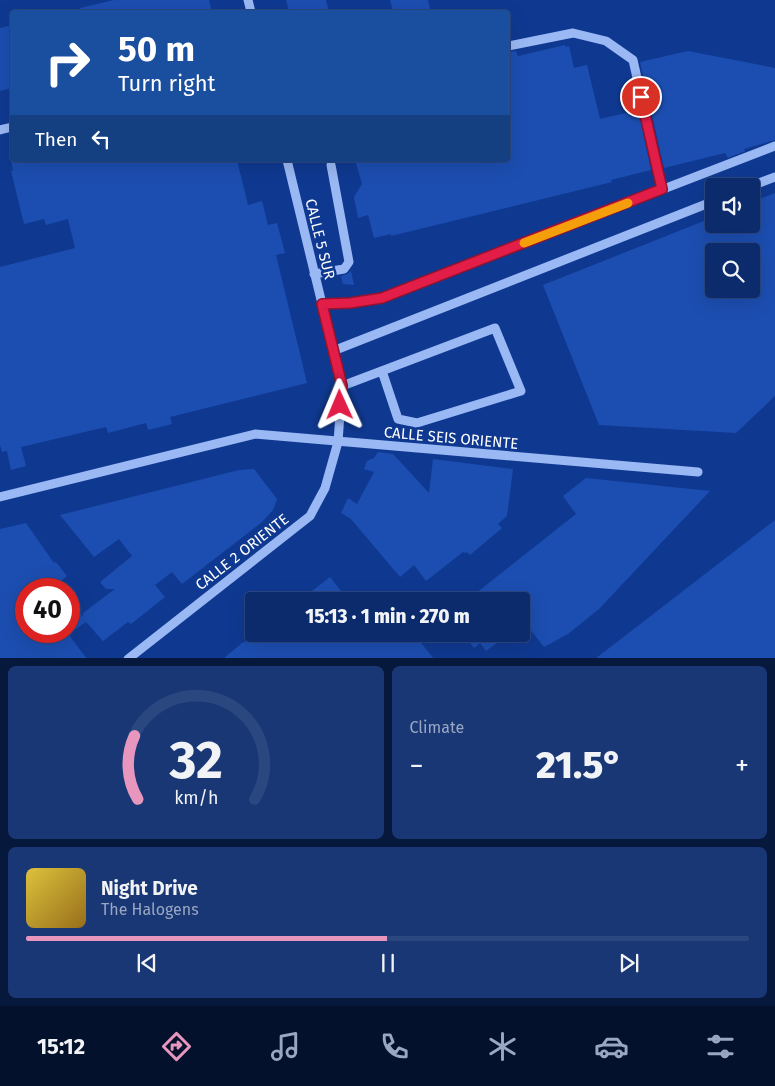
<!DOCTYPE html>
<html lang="en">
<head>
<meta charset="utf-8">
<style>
  :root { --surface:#0b2b6d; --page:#193775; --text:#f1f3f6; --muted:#9aa7c2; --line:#2b4780; --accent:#e797bd }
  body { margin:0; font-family:"Fira Sans",sans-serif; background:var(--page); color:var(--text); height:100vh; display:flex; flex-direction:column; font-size:19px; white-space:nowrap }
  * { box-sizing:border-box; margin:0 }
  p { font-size:16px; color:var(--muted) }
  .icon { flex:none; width:28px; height:28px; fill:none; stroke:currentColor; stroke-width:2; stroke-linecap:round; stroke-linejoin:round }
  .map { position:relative; height:658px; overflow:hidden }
  .drawer { display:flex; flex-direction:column; gap:8px; padding:8px; background:#06183c; flex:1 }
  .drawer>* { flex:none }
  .banner { position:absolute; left:10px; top:10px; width:500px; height:152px; border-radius:5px; box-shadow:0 5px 20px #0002,0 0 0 1px var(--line); background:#1a4fa0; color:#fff; overflow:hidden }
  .fabs { position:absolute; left:705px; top:178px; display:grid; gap:10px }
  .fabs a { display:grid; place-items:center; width:55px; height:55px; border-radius:5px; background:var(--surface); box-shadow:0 5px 20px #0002,0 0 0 1px var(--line); font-size:25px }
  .speed { position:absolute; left:15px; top:578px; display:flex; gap:10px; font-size:25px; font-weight:700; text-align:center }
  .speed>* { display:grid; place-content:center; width:65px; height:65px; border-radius:50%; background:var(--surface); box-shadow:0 5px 20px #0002,0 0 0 1px var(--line); line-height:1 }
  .speed .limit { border:8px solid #d22; background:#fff; color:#111 }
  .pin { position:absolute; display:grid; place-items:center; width:42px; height:42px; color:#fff; margin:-21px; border:2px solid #fff; border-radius:50%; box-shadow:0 1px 5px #0007 }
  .me { position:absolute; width:55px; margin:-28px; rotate:359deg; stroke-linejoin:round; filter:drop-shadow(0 0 4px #0008) }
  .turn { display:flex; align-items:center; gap:18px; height:105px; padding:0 25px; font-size:22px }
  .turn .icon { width:65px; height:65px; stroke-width:2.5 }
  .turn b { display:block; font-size:35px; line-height:42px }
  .then { display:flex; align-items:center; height:48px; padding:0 25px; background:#0003; gap:10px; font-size:19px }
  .big { font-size:38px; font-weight:800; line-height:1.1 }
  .drawer .widget { flex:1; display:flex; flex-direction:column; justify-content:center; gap:8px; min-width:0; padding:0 18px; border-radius:8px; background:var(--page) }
  .drawer .dial { align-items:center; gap:0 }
  .dial svg { height:130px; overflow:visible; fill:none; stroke:var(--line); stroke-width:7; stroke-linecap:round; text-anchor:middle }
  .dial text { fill:var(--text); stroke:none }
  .song { display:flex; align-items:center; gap:15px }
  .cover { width:60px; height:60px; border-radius:8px; background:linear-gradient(135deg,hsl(50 70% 55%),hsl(40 70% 35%)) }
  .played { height:5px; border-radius:2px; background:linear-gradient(90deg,var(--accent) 50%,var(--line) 50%) }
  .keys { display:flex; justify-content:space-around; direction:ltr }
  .heat { display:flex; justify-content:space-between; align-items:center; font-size:28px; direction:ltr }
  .drawer .tiles { flex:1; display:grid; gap:8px; grid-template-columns:1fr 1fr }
  .widget:last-child { grid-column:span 2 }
  .trip { position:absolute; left:245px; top:592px; width:285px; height:50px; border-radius:5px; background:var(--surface); box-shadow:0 5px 20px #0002,0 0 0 1px var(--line); font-weight:800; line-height:50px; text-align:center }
  .tabs { display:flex; height:80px; justify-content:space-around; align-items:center; background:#04112c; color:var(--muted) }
  .tabs .icon { width:35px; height:35px }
  .tabs .selected { color:var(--accent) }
  .tabs b { font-size:22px; color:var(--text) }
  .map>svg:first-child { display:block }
</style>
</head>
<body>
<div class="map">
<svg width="775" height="659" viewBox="0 0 775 659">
  <rect width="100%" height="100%" fill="#0f3991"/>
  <!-- building -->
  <path fill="#1c4eb1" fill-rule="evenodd" d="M114,0H209L212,12H80V8Z
    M286,0H326L329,12H289Z
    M390,0H428L431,12H393Z
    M12,25V88L0,91V28Z
    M565,45V47L569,46L574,68L587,65L600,119L638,110L651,170L611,180L612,182L391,236V234L374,238L368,215L358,218L354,197L362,184L355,160H508V52L516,51L518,56Z
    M688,51L775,68V140L744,149L745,151L728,158L725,153L664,168L640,62Z
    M11,160H237L248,205L262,201L268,225L277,223L285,253L276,255L307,383L170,417L172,424L148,430L146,423L108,433L106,427L21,447L26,466L11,470L7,451L2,452L0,445V267L75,248L68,219L46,225L44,219L24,224L11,171H13Z
    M775,193V396L736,433L599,425L543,285L714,217V224H751V202ZM714,251H751V289H714Z
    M351,271L354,285L343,284L341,276L347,274Z
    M378,452L393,454L429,493L433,459L513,469L507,516L498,524L502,528L470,555L467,552L465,553L463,552L426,581L414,565L400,577L351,519L341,513L348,498L357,504L374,472L364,469L367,461L374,458Z
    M254,469L277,499L273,510L262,522L182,584L172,572L155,585L165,597L131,624L128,622L103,641L86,622L69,634V600L83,617V613L115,589H106L100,582L132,556L119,539L94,557L60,515L239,470Z
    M586,478L710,491L599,609L568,634L544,647L521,618V601H466L576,514L563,496Z
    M775,520V659H595Z
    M26,523L54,563L56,562L67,576L62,580L69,589H26V631H66L87,659H0V529Z
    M330,577L349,601H299Z
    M258,634H414L434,659H223L242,643L248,641Z
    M463,634H509L486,651L480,643L474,648Z"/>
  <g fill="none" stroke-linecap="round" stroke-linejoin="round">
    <!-- minor -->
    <path stroke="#9ab8f4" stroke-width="9" d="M248,0L251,12
      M508,46L573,33L606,41L633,60L662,189
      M0,130L12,127
      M751,186L775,177
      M314,274L344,269L349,262L331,165
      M322,304L350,303L381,298L775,146
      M333,351L714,201
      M342,386L495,328L521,391L417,423L398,419L382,371
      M0,497L255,434L698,472
      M128,659L310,516L325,488L338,442L342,386L287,160"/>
  </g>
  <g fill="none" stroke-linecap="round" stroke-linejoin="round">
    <!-- route casing -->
    <g stroke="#92132f" stroke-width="12">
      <path id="route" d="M340,405L342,386L322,304L350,303L382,298L662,189L641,97"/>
    </g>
    <!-- route -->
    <use href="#route" stroke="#e11d48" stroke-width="9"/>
    <!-- slow -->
    <path stroke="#f59e0b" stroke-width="9" d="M524,243L628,203"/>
  </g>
  <g text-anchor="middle" stroke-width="5" stroke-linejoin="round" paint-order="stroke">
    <!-- street labels -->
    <g font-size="15" fill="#fff" stroke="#0f3991">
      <text transform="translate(320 239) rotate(76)" y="5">CALLE 5 SUR</text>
      <text transform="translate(451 438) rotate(5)" y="5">CALLE SEIS ORIENTE</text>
      <text transform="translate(242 552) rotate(-38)" y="5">CALLE 2 ORIENTE</text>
    </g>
  </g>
</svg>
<div class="fabs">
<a><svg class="icon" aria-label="sound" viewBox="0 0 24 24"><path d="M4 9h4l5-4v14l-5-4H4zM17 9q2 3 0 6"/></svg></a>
<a><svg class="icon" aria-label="search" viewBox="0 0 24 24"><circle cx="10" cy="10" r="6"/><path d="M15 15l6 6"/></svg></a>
</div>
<div class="speed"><div class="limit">40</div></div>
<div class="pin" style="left:641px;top:97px;background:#d93025"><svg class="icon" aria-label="arrive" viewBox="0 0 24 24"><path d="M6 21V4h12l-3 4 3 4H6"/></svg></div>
<svg class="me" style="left:340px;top:405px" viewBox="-20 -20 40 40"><path d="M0-17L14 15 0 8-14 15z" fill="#e11d48" stroke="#fff" stroke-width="4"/></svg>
<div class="trip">15:13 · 1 min · 270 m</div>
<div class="banner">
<div class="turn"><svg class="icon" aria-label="right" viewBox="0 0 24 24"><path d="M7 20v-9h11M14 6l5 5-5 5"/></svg><div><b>50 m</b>Turn right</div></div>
<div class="then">Then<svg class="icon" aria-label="left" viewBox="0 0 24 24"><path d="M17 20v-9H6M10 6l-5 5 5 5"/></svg></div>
</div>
</div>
<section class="drawer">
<div class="tiles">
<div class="widget dial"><svg viewBox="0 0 100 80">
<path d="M14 69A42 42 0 1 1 86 69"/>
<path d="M14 69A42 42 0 0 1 12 30" stroke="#e797bd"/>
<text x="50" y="56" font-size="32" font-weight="700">32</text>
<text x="50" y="72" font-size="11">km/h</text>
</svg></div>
<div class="widget"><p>Climate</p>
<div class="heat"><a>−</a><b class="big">21.5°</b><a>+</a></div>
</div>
<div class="widget">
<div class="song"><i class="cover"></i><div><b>Night Drive</b><p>The Halogens</p></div></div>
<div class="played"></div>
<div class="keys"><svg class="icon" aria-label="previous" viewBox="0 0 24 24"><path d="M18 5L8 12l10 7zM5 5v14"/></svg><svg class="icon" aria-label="pause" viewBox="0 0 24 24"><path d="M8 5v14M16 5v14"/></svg><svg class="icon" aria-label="next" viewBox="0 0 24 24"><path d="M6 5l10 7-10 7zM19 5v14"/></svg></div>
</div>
</div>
</section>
<nav class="tabs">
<b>15:12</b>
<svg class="icon selected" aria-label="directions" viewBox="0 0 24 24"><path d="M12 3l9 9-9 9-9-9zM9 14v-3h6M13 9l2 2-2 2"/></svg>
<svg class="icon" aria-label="music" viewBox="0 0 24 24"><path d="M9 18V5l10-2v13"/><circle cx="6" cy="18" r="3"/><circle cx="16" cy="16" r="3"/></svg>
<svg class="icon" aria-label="phone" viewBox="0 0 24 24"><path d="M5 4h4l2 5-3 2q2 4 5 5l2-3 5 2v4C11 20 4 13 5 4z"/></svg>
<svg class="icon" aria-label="climate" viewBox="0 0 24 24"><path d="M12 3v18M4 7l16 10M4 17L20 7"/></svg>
<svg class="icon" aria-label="car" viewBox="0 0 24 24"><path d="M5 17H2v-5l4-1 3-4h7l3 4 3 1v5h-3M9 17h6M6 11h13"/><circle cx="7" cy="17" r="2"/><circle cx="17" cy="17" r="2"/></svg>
<svg class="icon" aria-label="filters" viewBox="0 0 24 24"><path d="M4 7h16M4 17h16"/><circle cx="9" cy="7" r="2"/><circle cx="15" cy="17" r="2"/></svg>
</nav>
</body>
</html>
